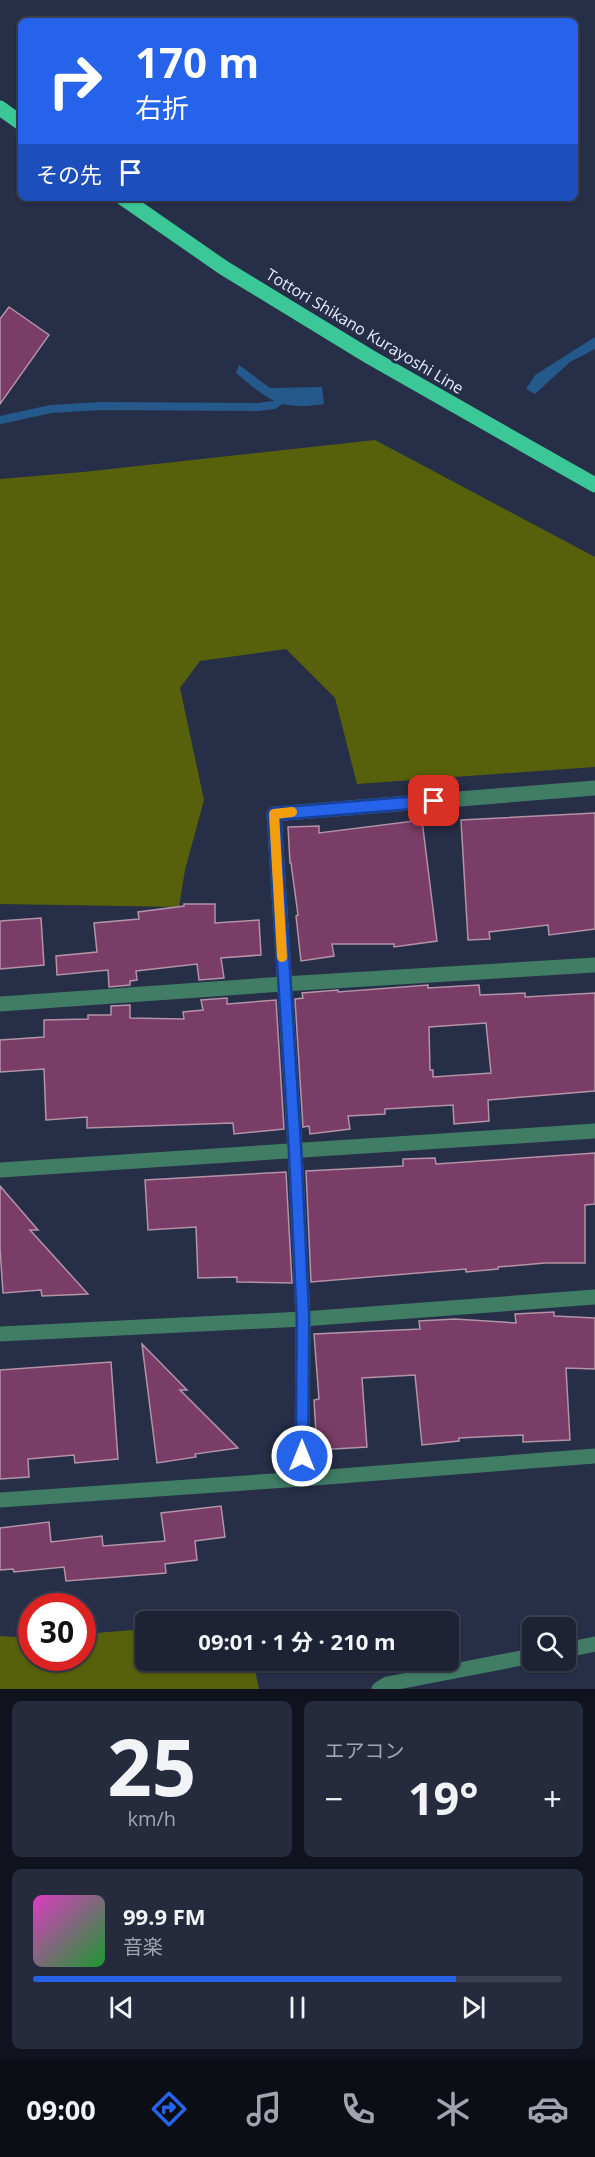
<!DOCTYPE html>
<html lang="ja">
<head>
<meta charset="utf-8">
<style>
  :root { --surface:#1d2235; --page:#252a3d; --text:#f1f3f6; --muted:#a0a4ad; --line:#3b3f50; --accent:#2563eb }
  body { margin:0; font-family:"Open Sans","Noto Sans JP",sans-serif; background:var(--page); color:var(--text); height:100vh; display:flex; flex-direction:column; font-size:22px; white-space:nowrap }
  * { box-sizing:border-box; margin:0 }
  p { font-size:20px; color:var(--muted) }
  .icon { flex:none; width:33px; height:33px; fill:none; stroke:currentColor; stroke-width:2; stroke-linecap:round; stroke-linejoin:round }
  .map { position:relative; height:1689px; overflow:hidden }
  .drawer { display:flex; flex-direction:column; gap:12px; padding:12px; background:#10131d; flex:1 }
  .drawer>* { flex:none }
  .top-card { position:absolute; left:18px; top:18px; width:560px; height:183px; border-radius:9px; box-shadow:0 2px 4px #0004,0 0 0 2px var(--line); background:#2563eb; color:#fff; overflow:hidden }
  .controls { position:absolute; left:522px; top:1617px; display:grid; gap:12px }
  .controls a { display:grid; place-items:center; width:54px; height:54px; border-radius:9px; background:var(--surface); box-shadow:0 2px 4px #0004,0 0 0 2px var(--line); font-size:30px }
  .speed { position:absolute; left:18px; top:1593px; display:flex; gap:12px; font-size:30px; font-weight:700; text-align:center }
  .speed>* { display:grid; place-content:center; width:78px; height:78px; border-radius:50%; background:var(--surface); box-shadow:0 2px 4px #0004,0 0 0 2px var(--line); line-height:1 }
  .speed .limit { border:9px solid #d22; background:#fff; color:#111 }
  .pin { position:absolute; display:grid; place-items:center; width:51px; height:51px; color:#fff; margin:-26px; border-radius:12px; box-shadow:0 3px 9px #0006 }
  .me { position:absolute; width:66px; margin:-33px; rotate:0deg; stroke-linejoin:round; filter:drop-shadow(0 0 4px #0008) }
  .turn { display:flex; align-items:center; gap:21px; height:126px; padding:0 18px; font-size:27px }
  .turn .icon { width:78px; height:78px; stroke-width:2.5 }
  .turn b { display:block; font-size:42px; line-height:51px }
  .then { display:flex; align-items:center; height:57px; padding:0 18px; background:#0003; gap:12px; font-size:22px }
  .big { font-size:45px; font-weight:700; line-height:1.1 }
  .drawer .widget { flex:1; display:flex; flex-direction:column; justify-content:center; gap:9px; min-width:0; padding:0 21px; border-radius:9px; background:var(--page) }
  .drawer .dial { align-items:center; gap:0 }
  .dial b { font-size:78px; line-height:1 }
  .song { display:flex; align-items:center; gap:18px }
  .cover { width:72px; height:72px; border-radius:9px; background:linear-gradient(135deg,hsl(310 70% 55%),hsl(130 70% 35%)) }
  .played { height:6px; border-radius:3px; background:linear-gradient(90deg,var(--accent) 80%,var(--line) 80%) }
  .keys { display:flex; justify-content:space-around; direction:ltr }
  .heat { display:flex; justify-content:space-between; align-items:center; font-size:33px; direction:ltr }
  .drawer .tiles { flex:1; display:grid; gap:12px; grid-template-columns:1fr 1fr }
  .widget:last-child { grid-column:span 2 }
  .trip { position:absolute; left:135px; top:1611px; width:324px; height:60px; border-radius:9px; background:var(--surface); box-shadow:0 2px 4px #0004,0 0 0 2px var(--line); font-weight:700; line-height:60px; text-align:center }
  .dock { display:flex; height:96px; justify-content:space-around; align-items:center; background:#0c0e15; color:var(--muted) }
  .dock .icon { width:42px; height:42px }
  .dock .on { color:var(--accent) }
  .dock b { font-size:27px; color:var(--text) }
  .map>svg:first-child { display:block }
</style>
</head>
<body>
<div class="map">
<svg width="595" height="1689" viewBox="0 0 595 1689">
  <rect width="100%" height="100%" fill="#272e47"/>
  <!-- forest -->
  <path fill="#57600a" d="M375,440L595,557V767L357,784L335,698L286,649L200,661L180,688L204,800L185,870L179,907L0,904V479L83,472Z
    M145,1629L146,1660L253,1661L259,1689H0V1636L31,1638L32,1658H82L83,1634Z"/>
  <!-- water -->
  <path fill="#25598c" d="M595,337V349L570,362L535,394L526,389L535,375Z
    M239,365L270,388L322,387L324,404C279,411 269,400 236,373Z"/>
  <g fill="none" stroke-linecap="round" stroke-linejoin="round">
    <!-- stream -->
    <path stroke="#25598c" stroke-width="8" d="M0,420L51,409L100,406L258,407L274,405L283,399"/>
  </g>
  <!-- building -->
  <path fill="#7a3d67" stroke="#b393a7" stroke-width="1.5" fill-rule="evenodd" d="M9,307L49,335L0,404V319Z
    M595,813V929L549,935L548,925L489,932L490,939L468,940L461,820Z
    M422,820L437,941L394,947V944H332L334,956L301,961L296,916L298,915L291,863H290L288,827L319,826V833Z
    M184,904H215V923L259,920L261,955L221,958L224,978L199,980L197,964L136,971L137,980L130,981V985L109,987L108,970L57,975L56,956L97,952L94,923L139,919L138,912L184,906Z
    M41,918L44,965L0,969V921Z
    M428,985V988L479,985L480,995L525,993V997L595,993V1091L488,1100L489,1121L454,1124L453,1105L385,1109V1114L348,1116L350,1129L310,1134L309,1126L303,1127L295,999L303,998L302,993L338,990V992ZM486,1023L491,1073L433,1077V1070H430L429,1027Z
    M227,998V1004L276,1000L284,1129L234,1134L233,1123L87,1128V1117L46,1120L44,1069L0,1072V1040L44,1037V1020L88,1019V1015H111V1006L130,1005V1018L184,1019L183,1012L203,1010L201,1000Z
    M595,1153V1204L585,1205V1263H545L498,1267V1269L466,1272V1269L311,1282L306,1171L403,1166V1159L435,1158L436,1164Z
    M286,1172L292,1283L237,1282V1277L198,1278L196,1227L148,1230L145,1180Z
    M0,1186L38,1230H30L88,1294L42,1296L41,1290L3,1293L0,1248Z
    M554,1312V1316L595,1318V1369L566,1368L570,1440L523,1442V1435L459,1438V1441L422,1445L415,1375L362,1378L367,1447L317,1450L314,1400L319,1399L314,1334L420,1329L419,1321L455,1319L516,1323L515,1314Z
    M142,1344L187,1390H180L238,1448L195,1454L196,1457L157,1463Z
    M111,1362L118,1459L75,1463L74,1455L28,1459L29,1477L0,1479V1370Z
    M221,1506L225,1537L195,1541L197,1560L165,1564L166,1573L66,1581L64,1567L14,1572L13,1569L0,1570V1528L49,1522L51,1542L102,1536L103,1546L165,1541L161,1513Z"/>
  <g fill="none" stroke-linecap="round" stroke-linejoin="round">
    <!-- minor -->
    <path stroke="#417c65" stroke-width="15" d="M0,1004L283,984L595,965
      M0,1170L595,1131
      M0,1334L303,1319L595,1297
      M302,1479L303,1319L295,1149L274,814L595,788
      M0,1500L302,1479L595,1456
      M566,1650L595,1644
      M379,1689L387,1684L532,1656"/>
    <!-- major -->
    <path stroke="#3bc798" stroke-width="15" d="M0,108L21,123
      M123,198L224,268L370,357L595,485"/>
  </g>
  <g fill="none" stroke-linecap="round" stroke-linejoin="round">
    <!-- route casing -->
    <g stroke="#184099" stroke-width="15">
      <path id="route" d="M302,1456L303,1318L295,1149L274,814L434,801"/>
    </g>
    <!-- route -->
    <use href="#route" stroke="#2563eb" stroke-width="10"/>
    <!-- slow -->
    <path stroke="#f59e0b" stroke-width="10" d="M282,957L274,814L292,812"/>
  </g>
  <g text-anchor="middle" stroke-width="6" stroke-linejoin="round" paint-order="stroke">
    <!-- street labels -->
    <g font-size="16" fill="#e4eafa" stroke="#272e47">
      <text transform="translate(365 331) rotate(31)" y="6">Tottori Shikano Kurayoshi Line</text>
    </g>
  </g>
</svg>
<div class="controls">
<a><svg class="icon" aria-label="search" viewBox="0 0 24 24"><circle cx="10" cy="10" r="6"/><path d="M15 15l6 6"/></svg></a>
</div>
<div class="speed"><div class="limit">30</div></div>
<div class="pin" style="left:434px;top:801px;background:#d93025"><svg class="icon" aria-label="arrive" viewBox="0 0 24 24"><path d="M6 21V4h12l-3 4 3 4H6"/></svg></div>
<svg class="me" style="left:302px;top:1456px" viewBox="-20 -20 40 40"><circle r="17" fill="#2563eb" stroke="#fff" stroke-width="3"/><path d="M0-11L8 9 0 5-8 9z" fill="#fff"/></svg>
<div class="trip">09:01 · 1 分 · 210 m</div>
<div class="top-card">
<div class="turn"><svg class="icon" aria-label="right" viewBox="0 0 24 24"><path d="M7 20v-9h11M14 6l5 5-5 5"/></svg><div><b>170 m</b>右折</div></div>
<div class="then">その先<svg class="icon" aria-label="arrive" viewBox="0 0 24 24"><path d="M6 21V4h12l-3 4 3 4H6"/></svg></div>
</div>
</div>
<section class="drawer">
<div class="tiles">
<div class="widget dial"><b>25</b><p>km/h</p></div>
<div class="widget"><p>エアコン</p>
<div class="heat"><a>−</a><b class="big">19°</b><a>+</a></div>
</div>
<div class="widget">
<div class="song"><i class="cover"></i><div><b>99.9 FM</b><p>音楽</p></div></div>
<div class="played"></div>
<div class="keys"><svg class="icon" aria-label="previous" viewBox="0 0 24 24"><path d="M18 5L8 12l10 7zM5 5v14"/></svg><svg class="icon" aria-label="pause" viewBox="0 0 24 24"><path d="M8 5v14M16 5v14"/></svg><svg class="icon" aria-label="next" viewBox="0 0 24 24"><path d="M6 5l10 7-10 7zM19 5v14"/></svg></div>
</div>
</div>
</section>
<nav class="dock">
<b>09:00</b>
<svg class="icon on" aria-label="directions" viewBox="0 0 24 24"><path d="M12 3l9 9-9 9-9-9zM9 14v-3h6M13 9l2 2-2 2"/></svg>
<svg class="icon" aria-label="music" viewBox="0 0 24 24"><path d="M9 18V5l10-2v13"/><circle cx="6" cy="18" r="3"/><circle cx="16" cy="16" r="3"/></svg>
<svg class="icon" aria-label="phone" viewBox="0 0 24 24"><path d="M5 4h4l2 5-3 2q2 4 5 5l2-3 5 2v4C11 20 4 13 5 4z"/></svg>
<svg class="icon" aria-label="climate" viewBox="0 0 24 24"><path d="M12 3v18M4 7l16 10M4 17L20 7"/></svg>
<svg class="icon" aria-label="car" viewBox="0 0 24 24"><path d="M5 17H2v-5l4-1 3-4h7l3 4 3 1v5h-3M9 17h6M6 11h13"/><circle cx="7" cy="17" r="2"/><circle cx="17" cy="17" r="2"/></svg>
</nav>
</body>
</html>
